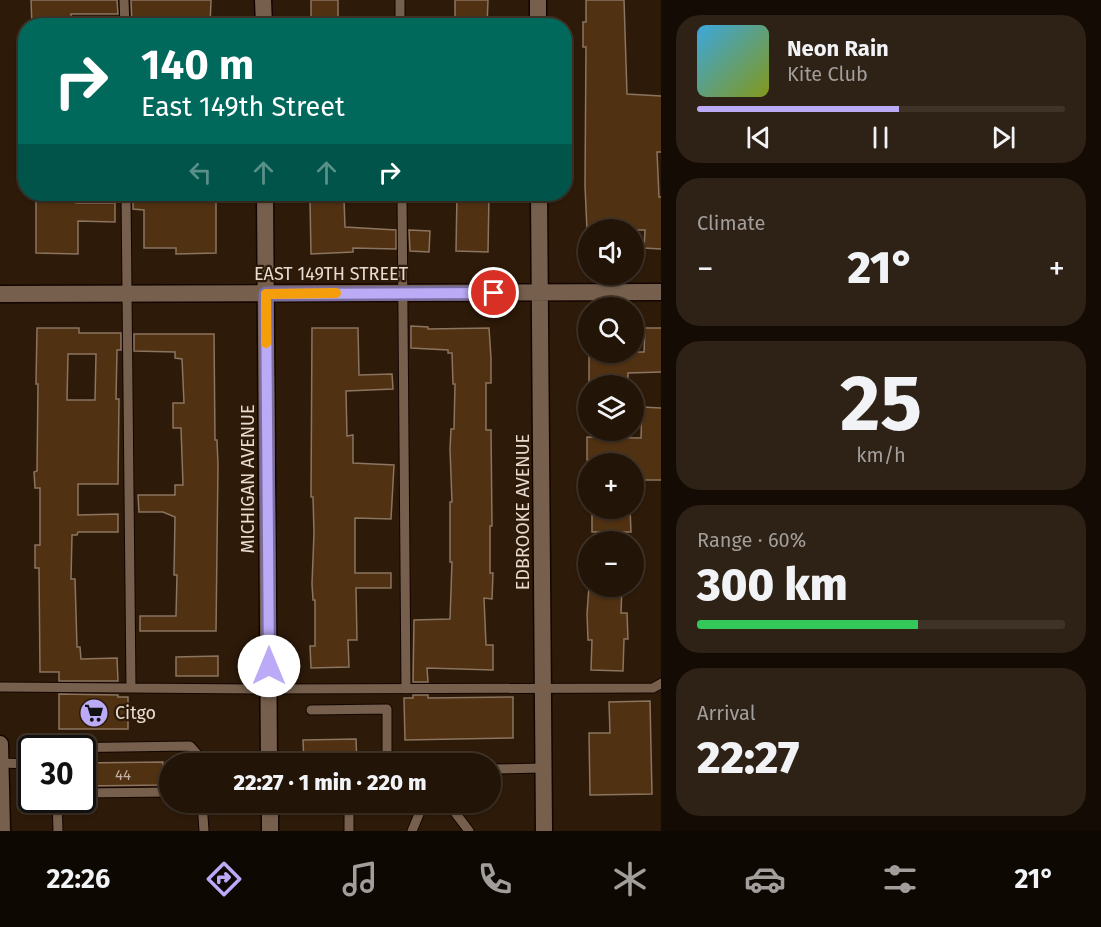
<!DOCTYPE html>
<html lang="en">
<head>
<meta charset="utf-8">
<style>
  :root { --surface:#221407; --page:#2e2115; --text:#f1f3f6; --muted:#a29e9b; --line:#3f3328; --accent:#bbaaf6 }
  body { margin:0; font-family:"Fira Sans",sans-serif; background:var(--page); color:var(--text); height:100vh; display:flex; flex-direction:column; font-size:22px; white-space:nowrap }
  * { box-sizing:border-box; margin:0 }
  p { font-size:20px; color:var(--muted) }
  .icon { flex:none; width:33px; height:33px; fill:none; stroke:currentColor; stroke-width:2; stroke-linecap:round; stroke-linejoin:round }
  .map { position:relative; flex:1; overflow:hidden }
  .sheet { display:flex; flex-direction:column; gap:15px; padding:15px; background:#130b04; width:440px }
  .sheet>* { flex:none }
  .guide { position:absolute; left:18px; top:18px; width:554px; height:183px; border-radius:24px; box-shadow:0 2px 4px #0004,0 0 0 2px var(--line); background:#00695c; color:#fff; overflow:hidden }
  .buttons { position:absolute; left:578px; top:219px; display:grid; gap:12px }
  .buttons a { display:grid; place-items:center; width:66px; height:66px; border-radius:50%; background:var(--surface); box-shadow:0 2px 4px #0004,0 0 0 2px var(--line); font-size:30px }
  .speed { position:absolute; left:18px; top:735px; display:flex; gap:12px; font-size:30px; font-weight:700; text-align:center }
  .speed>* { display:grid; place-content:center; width:78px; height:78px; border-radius:50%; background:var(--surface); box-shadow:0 2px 4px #0004,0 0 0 2px var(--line); line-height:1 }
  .speed .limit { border:3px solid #111; border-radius:9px; background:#fff; color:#111 }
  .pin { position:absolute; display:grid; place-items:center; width:51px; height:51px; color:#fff; margin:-26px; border:3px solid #fff; border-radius:50%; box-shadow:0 2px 6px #0007 }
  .me { position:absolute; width:66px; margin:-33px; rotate:0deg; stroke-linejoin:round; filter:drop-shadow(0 0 4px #0008) }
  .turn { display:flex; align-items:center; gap:21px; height:126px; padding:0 24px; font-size:27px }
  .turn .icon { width:78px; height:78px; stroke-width:2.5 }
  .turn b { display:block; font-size:42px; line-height:51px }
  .lanes { display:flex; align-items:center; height:57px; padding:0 24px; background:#0003; justify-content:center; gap:30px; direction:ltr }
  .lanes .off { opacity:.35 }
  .big { font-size:45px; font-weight:800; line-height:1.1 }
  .sheet .widget { flex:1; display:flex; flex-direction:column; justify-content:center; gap:9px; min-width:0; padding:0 21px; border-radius:24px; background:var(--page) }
  .sheet .dial { align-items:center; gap:0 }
  .dial b { font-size:78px; line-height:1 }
  .song { display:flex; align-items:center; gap:18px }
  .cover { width:72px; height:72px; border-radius:9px; background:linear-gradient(135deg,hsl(200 70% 55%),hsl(70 70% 35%)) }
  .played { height:6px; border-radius:3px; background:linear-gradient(90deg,var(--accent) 55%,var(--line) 55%) }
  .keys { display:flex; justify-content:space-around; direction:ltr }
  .heat { display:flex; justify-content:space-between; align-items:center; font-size:33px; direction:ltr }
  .charge { height:9px; border-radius:4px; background:linear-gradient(90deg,#34c759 60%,var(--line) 0) }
  .trip { position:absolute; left:159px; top:753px; width:342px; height:60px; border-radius:30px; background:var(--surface); box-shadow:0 2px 4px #0004,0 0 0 2px var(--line); font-weight:800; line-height:60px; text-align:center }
  .dock { display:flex; height:96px; justify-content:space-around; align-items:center; background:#0e0803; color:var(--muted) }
  .dock .icon { width:42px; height:42px }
  .dock .active { color:var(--accent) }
  .dock b { font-size:27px; color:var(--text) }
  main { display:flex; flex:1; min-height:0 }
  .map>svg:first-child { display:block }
</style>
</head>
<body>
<main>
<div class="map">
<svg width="662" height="831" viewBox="0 0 662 831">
  <rect width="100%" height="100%" fill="#2d1a09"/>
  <!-- building -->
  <path fill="#503112" stroke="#8b7460" stroke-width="1.5" fill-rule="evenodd" d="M31,0H117L118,14H71V26H32Z
    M131,0H211L210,26H132Z
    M311,0H338V26H311Z
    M455,0H488L487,26H455Z
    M586,0H624L627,94L662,96V152H657L659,197H662V249L644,248L645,230H587L585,186L586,47H583V22H586Z
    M133,194H154V197L216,198V253L176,254V248H144V210L133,209Z
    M457,194H489L488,252L456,251Z
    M76,197V203H115V222L78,221V254L36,253V198Z
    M344,199L345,227L396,230V249L353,248V252L311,254L310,200Z
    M409,230L430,231L429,252L410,251Z
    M411,326L428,327V329L489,328L491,358V383H486V430H491L492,526H490V573H493L492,599L484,598L486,645H493V670L427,668L428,682H413L414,620L450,619L452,562H450V502H452L450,449L451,429H454L455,384H453L452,353H448V350L411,348Z
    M37,328H79V333H121V350H117L116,399H119L118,484H78V515L118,514V532H78L77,535H72L71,579H75L77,647H80L81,659L117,658L118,681H59V672H40L39,568H35V545H40V488H35L34,472L37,471L38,384H36ZM68,354H96L95,400H67Z
    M312,328H358L359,375L392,374L393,389L346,391L347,436L353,435V463L394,465L391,519L355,518V573H391V588H356L357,640H348L349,667L311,668L310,646H315V600H313L312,584L314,533L313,497H311Z
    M645,328H662V372L628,373V386H589V352H644Z
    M134,334H214L215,440H217L218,465L216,631H140V616H176L177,575H174L175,517L163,512H139L138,495H175V485H183L181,428H173V403H184L182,359L175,358V352L134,351Z
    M642,407L662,408V480H633V460H587V437L641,438Z
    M592,508H630L631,532H592Z
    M589,586H622L621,613H627L628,639H624L623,671L591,670L592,640H588L587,614Z
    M218,656V676H176V657Z
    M59,694L118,695V697H128V729H59Z
    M413,695H428V698L513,697V738L405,740L404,698H413Z
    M650,701L652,794L590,795L589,733H610L609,702Z
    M356,739L357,764H304L303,740Z
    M163,762V785L82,786V763Z"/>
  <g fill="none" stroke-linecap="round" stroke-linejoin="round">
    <!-- service casing -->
    <g stroke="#140500" stroke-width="11">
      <path id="service" d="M124,0L125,26
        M400,0V26
        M126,194L131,688
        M402,194L406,689
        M0,687L269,689L653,688L662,683
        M311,710L387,709V764
        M53,748L190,746L205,763H269
        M0,763L32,764
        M490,769L544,768
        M82,793L170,792
        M57,800L58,831
        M202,802L204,831
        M349,802V831
        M447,802L469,831
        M412,831L424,802"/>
    </g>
    <!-- minor casing -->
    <g stroke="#140500" stroke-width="19">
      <path id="minor" d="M263,0L264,26
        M538,0V26
        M265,194L269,764
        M539,194L544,831
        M0,294L662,292
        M0,744L2,831
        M270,802V831"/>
    </g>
    <!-- service -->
    <use href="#service" stroke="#76604d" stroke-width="9"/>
    <!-- minor -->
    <use href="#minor" stroke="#76604d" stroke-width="16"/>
  </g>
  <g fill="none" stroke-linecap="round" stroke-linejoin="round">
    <!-- route casing -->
    <g stroke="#7a6ea0" stroke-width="15">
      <path id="route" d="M269,666L266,294L494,293"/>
    </g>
    <!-- route -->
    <use href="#route" stroke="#bbaaf6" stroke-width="10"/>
    <!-- slow -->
    <path stroke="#f59e0b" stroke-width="10" d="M266,343V294L336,293"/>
  </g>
  <!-- icons -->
  <defs>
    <g id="supermarket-disc" transform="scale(1.5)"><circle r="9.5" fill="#bbaaf6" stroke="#2d1a09"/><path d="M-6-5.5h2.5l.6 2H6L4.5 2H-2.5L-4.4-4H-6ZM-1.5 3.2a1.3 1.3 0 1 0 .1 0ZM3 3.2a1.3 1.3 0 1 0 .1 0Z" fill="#111"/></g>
  </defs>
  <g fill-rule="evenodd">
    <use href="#supermarket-disc" x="94" y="713"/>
  </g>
  <g text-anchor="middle" stroke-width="4.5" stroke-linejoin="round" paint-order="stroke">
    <!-- number labels -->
    <g font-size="15" fill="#c2b0a0">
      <text x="123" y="780">44</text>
    </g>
    <!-- street labels -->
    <g font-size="18" fill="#e8dbd0" stroke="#2d1a09">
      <text x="331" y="280">EAST 149TH STREET</text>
      <text transform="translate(248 479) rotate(-90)" y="6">MICHIGAN AVENUE</text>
      <text transform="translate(523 512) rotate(-90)" y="6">EDBROOKE AVENUE</text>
    </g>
    <!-- poi labels -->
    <g font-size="18" fill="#e8dbd0" stroke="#2d1a09" text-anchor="start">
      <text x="115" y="719">Citgo</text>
    </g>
  </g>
</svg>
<div class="buttons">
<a><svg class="icon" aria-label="sound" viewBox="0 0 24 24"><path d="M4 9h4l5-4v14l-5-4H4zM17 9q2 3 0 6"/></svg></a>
<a><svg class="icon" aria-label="search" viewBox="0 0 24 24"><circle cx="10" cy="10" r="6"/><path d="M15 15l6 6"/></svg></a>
<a><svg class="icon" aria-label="layers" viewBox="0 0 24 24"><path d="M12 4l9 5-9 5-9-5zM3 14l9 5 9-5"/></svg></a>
<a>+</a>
<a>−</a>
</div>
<div class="speed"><div class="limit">30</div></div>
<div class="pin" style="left:494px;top:293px;background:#d93025"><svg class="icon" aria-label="arrive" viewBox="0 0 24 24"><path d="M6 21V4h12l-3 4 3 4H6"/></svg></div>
<svg class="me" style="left:269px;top:666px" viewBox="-20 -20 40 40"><circle r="19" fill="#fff"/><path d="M0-13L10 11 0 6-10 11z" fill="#bbaaf6"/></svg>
<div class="trip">22:27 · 1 min · 220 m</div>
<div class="guide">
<div class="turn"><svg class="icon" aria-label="right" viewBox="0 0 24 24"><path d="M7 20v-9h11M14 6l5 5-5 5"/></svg><div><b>140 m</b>East 149th Street</div></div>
<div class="lanes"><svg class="icon off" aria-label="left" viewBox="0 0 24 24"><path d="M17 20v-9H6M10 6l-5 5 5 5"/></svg><svg class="icon off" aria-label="ahead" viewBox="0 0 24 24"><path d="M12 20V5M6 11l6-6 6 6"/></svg><svg class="icon off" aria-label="ahead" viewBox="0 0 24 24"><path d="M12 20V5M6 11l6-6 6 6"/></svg><svg class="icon" aria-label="right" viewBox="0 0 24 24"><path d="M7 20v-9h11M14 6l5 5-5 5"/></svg></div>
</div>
</div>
<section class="sheet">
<div class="widget">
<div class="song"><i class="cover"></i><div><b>Neon Rain</b><p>Kite Club</p></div></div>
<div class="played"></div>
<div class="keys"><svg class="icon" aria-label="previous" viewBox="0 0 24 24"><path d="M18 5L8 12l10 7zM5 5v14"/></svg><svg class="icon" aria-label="pause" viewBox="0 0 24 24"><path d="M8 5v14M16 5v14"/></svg><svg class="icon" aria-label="next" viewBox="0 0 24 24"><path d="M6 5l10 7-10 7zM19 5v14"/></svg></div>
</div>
<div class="widget"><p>Climate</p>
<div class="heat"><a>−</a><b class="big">21°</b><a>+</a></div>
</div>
<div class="widget dial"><b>25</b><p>km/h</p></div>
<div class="widget"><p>Range · 60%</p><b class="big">300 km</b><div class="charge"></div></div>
<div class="widget"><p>Arrival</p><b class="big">22:27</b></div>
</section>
</main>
<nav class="dock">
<b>22:26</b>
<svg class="icon active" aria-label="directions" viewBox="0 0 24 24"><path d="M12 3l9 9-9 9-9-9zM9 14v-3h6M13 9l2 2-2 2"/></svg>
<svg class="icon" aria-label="music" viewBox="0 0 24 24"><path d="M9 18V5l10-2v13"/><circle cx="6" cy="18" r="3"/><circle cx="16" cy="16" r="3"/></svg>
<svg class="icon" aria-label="phone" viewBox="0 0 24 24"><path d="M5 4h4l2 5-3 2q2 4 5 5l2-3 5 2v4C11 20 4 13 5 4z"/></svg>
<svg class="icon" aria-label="climate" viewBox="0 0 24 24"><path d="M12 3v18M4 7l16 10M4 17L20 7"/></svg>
<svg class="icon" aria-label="car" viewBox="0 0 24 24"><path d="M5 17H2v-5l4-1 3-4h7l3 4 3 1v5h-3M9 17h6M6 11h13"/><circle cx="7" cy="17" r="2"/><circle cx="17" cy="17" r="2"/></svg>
<svg class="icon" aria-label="filters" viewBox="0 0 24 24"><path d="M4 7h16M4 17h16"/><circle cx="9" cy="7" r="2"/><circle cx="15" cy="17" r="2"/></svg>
<b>21°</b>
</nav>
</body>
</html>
